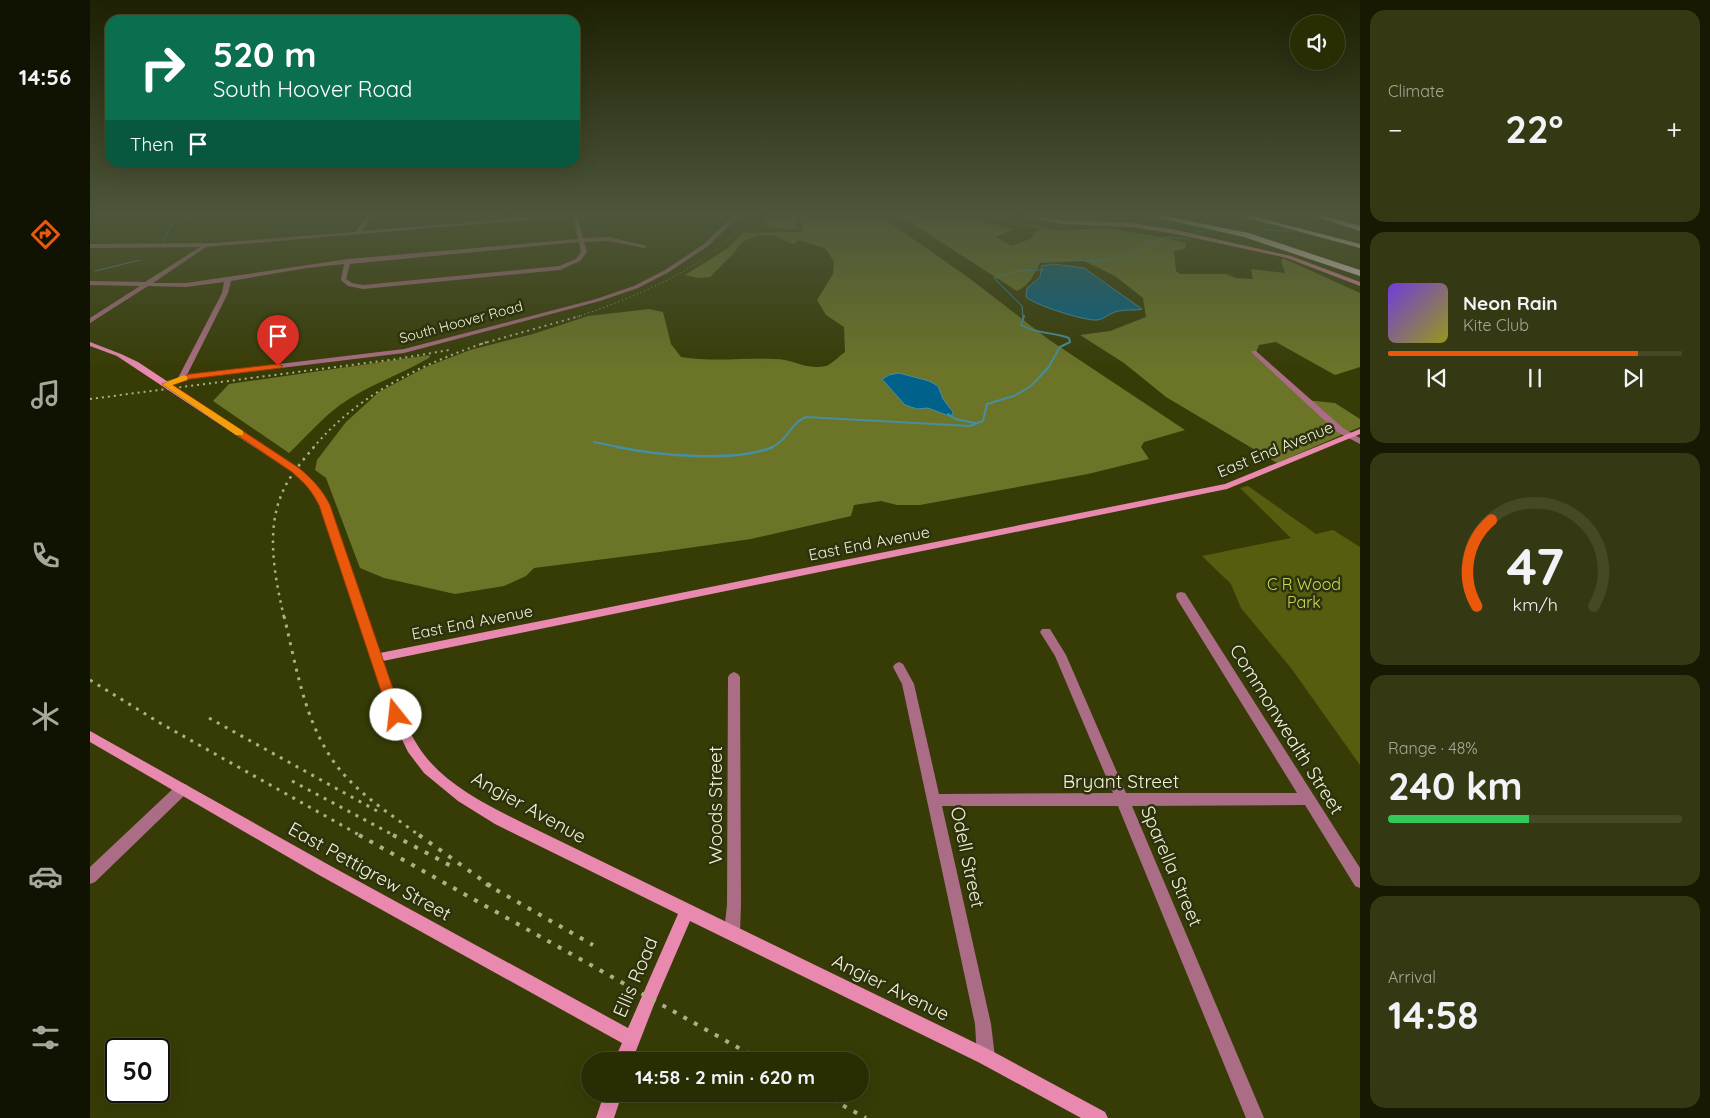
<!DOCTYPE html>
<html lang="en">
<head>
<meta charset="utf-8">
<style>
  :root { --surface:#292d04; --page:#353913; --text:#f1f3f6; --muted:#a5a89a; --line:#454926; --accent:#ea580c }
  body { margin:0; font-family:Quicksand,sans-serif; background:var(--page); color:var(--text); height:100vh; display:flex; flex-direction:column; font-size:19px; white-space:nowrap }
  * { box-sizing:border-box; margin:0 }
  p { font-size:16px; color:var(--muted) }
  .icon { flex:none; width:28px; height:28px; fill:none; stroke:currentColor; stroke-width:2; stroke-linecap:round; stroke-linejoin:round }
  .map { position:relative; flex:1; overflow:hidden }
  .drawer { display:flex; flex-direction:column; gap:10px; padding:10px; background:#171902; width:350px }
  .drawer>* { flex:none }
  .top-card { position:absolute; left:15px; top:15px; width:475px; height:152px; border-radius:15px; box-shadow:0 5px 20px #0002,0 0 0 1px var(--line); background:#0b6e4f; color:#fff; overflow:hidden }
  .fabs { position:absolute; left:1200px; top:15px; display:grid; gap:10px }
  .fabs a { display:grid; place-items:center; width:55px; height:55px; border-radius:50%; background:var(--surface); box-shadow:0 5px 20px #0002,0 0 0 1px var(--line); font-size:25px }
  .speed { position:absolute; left:15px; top:1038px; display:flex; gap:10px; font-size:25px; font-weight:700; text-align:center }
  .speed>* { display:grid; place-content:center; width:65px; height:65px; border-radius:50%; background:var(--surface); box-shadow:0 5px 20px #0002,0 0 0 1px var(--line); line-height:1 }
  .speed .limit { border:2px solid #111; border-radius:8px; background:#fff; color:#111 }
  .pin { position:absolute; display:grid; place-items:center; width:42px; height:42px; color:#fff; margin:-51px -21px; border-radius:50% 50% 50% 0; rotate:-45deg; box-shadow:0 0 5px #0007 }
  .pin .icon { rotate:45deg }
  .me { position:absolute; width:55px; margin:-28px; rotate:344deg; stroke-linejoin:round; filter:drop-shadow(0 0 4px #0008) }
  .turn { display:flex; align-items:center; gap:18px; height:105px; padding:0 25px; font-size:22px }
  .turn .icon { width:65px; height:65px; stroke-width:2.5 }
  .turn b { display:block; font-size:35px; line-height:42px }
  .then { display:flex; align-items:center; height:48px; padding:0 25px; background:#0003; gap:10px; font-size:19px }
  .big { font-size:38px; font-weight:700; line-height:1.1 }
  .drawer .card { flex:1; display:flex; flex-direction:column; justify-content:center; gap:8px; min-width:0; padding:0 18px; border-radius:15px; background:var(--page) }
  .drawer .dial { align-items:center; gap:0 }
  .dial svg { height:130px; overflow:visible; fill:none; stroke:var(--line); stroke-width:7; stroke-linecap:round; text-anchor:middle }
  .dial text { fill:var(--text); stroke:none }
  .song { display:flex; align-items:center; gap:15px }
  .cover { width:60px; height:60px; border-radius:8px; background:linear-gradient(135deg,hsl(260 70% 55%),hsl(60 70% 35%)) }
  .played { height:5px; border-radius:2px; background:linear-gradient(90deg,var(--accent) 85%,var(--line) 85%) }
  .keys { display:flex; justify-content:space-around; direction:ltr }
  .heat { display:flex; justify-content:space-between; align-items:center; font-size:28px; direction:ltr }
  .charge { height:8px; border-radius:4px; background:linear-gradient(90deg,#34c759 48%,var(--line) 0) }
  .trip { position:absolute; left:491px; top:1052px; width:288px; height:50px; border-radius:25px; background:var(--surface); box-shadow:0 5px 20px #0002,0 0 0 1px var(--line); font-weight:700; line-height:50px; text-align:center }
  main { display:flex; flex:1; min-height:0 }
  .dock { display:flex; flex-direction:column; width:90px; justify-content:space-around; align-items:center; background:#101202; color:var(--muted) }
  .dock .icon { width:35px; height:35px }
  .dock .on { color:var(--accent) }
  .dock b { font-size:22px; color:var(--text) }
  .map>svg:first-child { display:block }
</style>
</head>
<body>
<main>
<nav class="dock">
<b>14:56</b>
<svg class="icon on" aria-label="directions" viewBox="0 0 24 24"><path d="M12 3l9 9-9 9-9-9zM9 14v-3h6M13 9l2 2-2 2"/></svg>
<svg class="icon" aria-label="music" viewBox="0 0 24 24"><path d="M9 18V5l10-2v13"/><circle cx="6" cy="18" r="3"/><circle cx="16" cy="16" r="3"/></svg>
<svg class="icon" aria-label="phone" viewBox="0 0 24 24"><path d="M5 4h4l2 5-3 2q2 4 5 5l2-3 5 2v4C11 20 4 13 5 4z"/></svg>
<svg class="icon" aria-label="climate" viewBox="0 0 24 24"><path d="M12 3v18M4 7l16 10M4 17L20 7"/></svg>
<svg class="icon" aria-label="car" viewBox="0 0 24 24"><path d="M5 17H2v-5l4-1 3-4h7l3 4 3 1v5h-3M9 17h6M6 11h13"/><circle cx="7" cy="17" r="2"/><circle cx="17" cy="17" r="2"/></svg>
<svg class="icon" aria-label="filters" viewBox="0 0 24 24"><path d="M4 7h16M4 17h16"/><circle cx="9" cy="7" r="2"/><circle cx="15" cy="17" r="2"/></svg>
</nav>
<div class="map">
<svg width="1270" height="1118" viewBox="0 0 1270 1118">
  <rect width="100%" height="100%" fill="#373c06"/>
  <!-- green -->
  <path fill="#565d0f" d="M1158,486L1226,534L1243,530L1270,547V765L1201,668L1151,608L1141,584L1112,556L1201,538L1150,488Z"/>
  <!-- forest -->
  <path fill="#6c7428" d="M703,215L707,220L705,224L708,229L683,228L674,225L678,216Z
    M711,215H789L879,278L958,339L1095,430L1054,442L1051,447L1059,459L998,474L830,505H807L791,501L764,505L761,516L661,539L570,552L444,568L436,576L414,586L365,594L294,578L270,568L236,478L225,470L227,460L256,422L289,392L336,367L380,350L443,334L498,316L559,309L573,312L581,344L591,357C622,362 652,358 684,359C705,359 714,370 736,366C742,364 749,356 755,352L754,327L736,315L727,300L743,274L744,262L735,248L707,240L706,243L702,244L684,235L667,236L652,242L643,254L620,277L608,278L595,275L638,248L652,233L712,232Z
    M809,215H864L923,229L906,237L922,246L942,238L945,232L951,229L925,223L947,225L968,231L1016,228L1081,239L1096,243L1095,249L1084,251L1086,271L1090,274H1136L1146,278L1163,279L1161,269L1195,273L1191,261L1193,258L1270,293V367L1245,375L1186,342L1169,345L1165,355L1215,400L1245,403L1270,419V427L1187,463L1076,397L1034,363L990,335L1020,331L1056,317L1053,298L1025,276L994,261L948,263C946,275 938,286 927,291Z
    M340,355L339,358C310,375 278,385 250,405C232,418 216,437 199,453L123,401L139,384Z"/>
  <!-- water -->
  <path fill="#00628a" stroke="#478ea0" d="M963,264L994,268L1052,309C1045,311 1037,309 1029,311C1021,312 1015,319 1007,320C994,321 945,305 936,297L937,288L950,277L952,266Z
    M809,373L839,381L848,386L853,399L863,412L862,415L859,416L838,408L827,409L815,405L792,379L799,375Z"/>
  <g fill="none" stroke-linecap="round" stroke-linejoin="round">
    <!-- stream-far2 -->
    <path stroke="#478ea0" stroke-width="1" d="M1259,215L1262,219L1259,221
      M426,218L469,215
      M1173,230L1203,231
      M1105,234L1108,231H1120
      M73,242L81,225L98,215
      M947,269L950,260L953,259C986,259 1027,267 1056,248L1053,245L1077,237L1101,239
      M5,271L50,260
      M933,317L932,306L904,278L928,271L953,270"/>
    <!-- stream-far1 -->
    <path stroke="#478ea0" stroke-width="2" d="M858,414L865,419L885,423
      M504,442L533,448
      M680,448C699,440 700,423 716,417L880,426L893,421L897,404L924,396L941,386L958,368L970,347L980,342L979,338C963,332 946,334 931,325L934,316"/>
    <!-- stream -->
    <path stroke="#478ea0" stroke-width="2.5" d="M527,447C567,455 645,463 683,447"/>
    <!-- street -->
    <path fill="#aa6d85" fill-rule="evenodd" d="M278,215H283L271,231L468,215H487L493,238L519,237L557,246L554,248L519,241L494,242L497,252L490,261L470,270L273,289L258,286L251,280L254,264L217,268L141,281L138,293L97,375L314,349L506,299L544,286L575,270L614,244L644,215H650L618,246L579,272L548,288L510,301L314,353L100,379L76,386L72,384L73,382L88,378L132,293L134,282L96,287L58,286L0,323V318L50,286L0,285V281L55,282L110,247L0,248V244L124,243L265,232ZM483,216L488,239L258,259L96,283H63L116,247ZM489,242L491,252L486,259L469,266L273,285L262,283L256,279L260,264Z
      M908,215H917L910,218Z
      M1162,351H1166L1253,428L1270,438V444L1247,432L1162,353Z
      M1091,592L1095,593L1270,868V888L1265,886L1215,805L1042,806L1174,1118H1156L1028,806H852L901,1024L905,1057L902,1063L896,1066L890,1063L887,1057L885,1024L812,684L803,667L805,664L809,662L813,664L824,684L849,794L1023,793L965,656L950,632L952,629H960L976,655L1036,793H1207L1087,599L1086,596L1087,593Z
      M644,672L648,674L650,677L651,905L650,932L647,937L642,940L637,937L634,932L637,905L638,677L640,674Z
      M92,783L97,785L99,789L97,793L5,882L0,884V867L87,785Z"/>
    <!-- secondary -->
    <path fill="#e989b0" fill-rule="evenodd" d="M928,215H938L972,220L1041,223L1086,230L1201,256L1270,282V286L1197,258L1086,234L1041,227L972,224Z
      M0,342L31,354L48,362L208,468L225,484L239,505L290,653L1135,484L1270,429V434L1137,489L293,661C303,690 311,720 328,746C351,783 397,805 435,824L902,1051L1015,1112L1018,1118H991L890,1063L600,921L565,1002L542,1061H524L532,1043L229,875L0,742V731L239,865L538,1028L588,914L405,824L368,801L334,773L318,752L300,715L229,505L219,488L202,472L42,366L27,356L0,346Z
      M514,1094H532L524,1118H506Z"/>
    <!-- highway -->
    <path fill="#fedfea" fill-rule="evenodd" d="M1056,215H1069L1159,233L1270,270V276L1154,237Z
      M1147,215H1159L1270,244V248Z
      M1221,215H1232L1270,226V231Z"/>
    <!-- rail-far4 -->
    <path stroke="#abb188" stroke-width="1" stroke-dasharray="1 3" stroke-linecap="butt" d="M487,317C539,299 598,276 640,238C647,232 654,223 660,215"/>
    <!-- rail-far3 -->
    <path stroke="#abb188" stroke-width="2" stroke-dasharray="2 4" stroke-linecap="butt" d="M391,344L490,316
      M0,399L307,359L359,350
      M223,448C268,394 332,364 397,342"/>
    <!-- rail-far2 -->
    <path stroke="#abb188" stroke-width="2.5" stroke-dasharray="2.5 5" stroke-linecap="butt" d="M194,617C185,578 175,530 193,491C200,475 213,460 224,447"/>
    <!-- rail-far1 -->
    <path stroke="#abb188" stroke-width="3" stroke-dasharray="3 6" stroke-linecap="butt" d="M194,616C208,673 216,735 258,779C279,801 306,818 330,836
      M0,680L70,723L271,836
      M119,718L287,811
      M202,781L305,836"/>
    <!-- rail -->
    <path stroke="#abb188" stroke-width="4" stroke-dasharray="4 8" stroke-linecap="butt" d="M269,835L672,1061
      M303,835L363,867
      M329,835L402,887
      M396,884L503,945
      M732,1094L776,1118"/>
  </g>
  <!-- sky -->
  <linearGradient id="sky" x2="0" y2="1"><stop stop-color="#1e2103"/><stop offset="0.58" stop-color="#4d563b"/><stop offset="1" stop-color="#4d563b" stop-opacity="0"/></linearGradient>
  <rect width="1270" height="371" fill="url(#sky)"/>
  <!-- route -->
  <path fill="#ea580c" stroke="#983908" d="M188,364L193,366L191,368L100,379L83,385L209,468C222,479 232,489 240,505L312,715L310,720L306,721L301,720L299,715L229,505C222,491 214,482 202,472L72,384L100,374Z"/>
  <!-- slow -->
  <path fill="#f59e0b" d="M94,375L97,376V380L82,385L153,431V435H146L72,384Z"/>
  <g text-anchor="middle" stroke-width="5" stroke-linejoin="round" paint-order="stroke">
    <!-- far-street labels -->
    <g font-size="14" fill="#eef4d2" stroke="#2d310d">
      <text transform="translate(371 322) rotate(-15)" y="5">South Hoover Road</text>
    </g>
    <!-- street labels -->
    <g font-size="16" fill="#eef4d2" stroke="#2d310d">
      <text transform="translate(1185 449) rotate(-22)" y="6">East End Avenue</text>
      <text transform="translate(779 543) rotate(-11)" y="6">East End Avenue</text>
      <text transform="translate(382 622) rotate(-11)" y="6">East End Avenue</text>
    </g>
    <!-- park labels -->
    <g font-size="16" fill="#cad955" stroke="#2d310d">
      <text x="1214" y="590">C R Wood<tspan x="1214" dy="18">Park</tspan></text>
    </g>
    <!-- near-street labels -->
    <g font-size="19" fill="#eef4d2" stroke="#2d310d">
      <text transform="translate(1197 729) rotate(58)" y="7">Commonwealth Street</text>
      <text x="1031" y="788">Bryant Street</text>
      <text transform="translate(625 805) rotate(-90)" y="7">Woods Street</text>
      <text transform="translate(439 807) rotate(29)" y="7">Angier Avenue</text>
      <text transform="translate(878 857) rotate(78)" y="7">Odell Street</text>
      <text transform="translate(1082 866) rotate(67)" y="7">Sparella Street</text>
      <text transform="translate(280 871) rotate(29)" y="7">East Pettigrew Street</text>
      <text transform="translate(545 977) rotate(-67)" y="7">Ellis Road</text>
      <text transform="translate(801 987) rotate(26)" y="7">Angier Avenue</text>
    </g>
  </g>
</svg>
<div class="fabs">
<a><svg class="icon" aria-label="sound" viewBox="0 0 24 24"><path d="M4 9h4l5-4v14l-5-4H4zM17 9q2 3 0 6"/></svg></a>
</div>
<div class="speed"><div class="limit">50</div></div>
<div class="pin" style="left:188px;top:366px;background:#d93025"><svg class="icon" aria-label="arrive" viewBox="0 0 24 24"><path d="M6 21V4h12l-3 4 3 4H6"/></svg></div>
<svg class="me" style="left:306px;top:715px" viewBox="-20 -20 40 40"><circle r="19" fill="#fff"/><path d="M0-13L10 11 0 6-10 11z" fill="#ea580c"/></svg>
<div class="trip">14:58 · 2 min · 620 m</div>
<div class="top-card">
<div class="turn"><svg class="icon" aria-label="right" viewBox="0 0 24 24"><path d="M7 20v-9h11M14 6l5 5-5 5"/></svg><div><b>520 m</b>South Hoover Road</div></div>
<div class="then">Then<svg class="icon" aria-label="arrive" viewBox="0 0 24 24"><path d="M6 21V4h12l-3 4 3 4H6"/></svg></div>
</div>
</div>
<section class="drawer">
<div class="card"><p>Climate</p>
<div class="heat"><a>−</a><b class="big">22°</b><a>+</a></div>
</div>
<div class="card">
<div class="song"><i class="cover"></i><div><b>Neon Rain</b><p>Kite Club</p></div></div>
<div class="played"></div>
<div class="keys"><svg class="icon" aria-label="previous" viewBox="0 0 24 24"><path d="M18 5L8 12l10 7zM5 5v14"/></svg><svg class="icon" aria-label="pause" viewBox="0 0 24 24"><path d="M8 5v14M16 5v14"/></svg><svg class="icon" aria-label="next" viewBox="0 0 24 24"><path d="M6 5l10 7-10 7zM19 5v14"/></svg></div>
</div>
<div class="card dial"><svg viewBox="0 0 100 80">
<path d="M14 69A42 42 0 1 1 86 69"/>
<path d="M14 69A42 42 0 0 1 23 16" stroke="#ea580c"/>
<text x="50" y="56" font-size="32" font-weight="700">47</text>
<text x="50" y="72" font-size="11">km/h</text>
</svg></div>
<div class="card"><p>Range · 48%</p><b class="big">240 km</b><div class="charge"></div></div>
<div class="card"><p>Arrival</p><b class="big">14:58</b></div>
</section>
</main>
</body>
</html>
